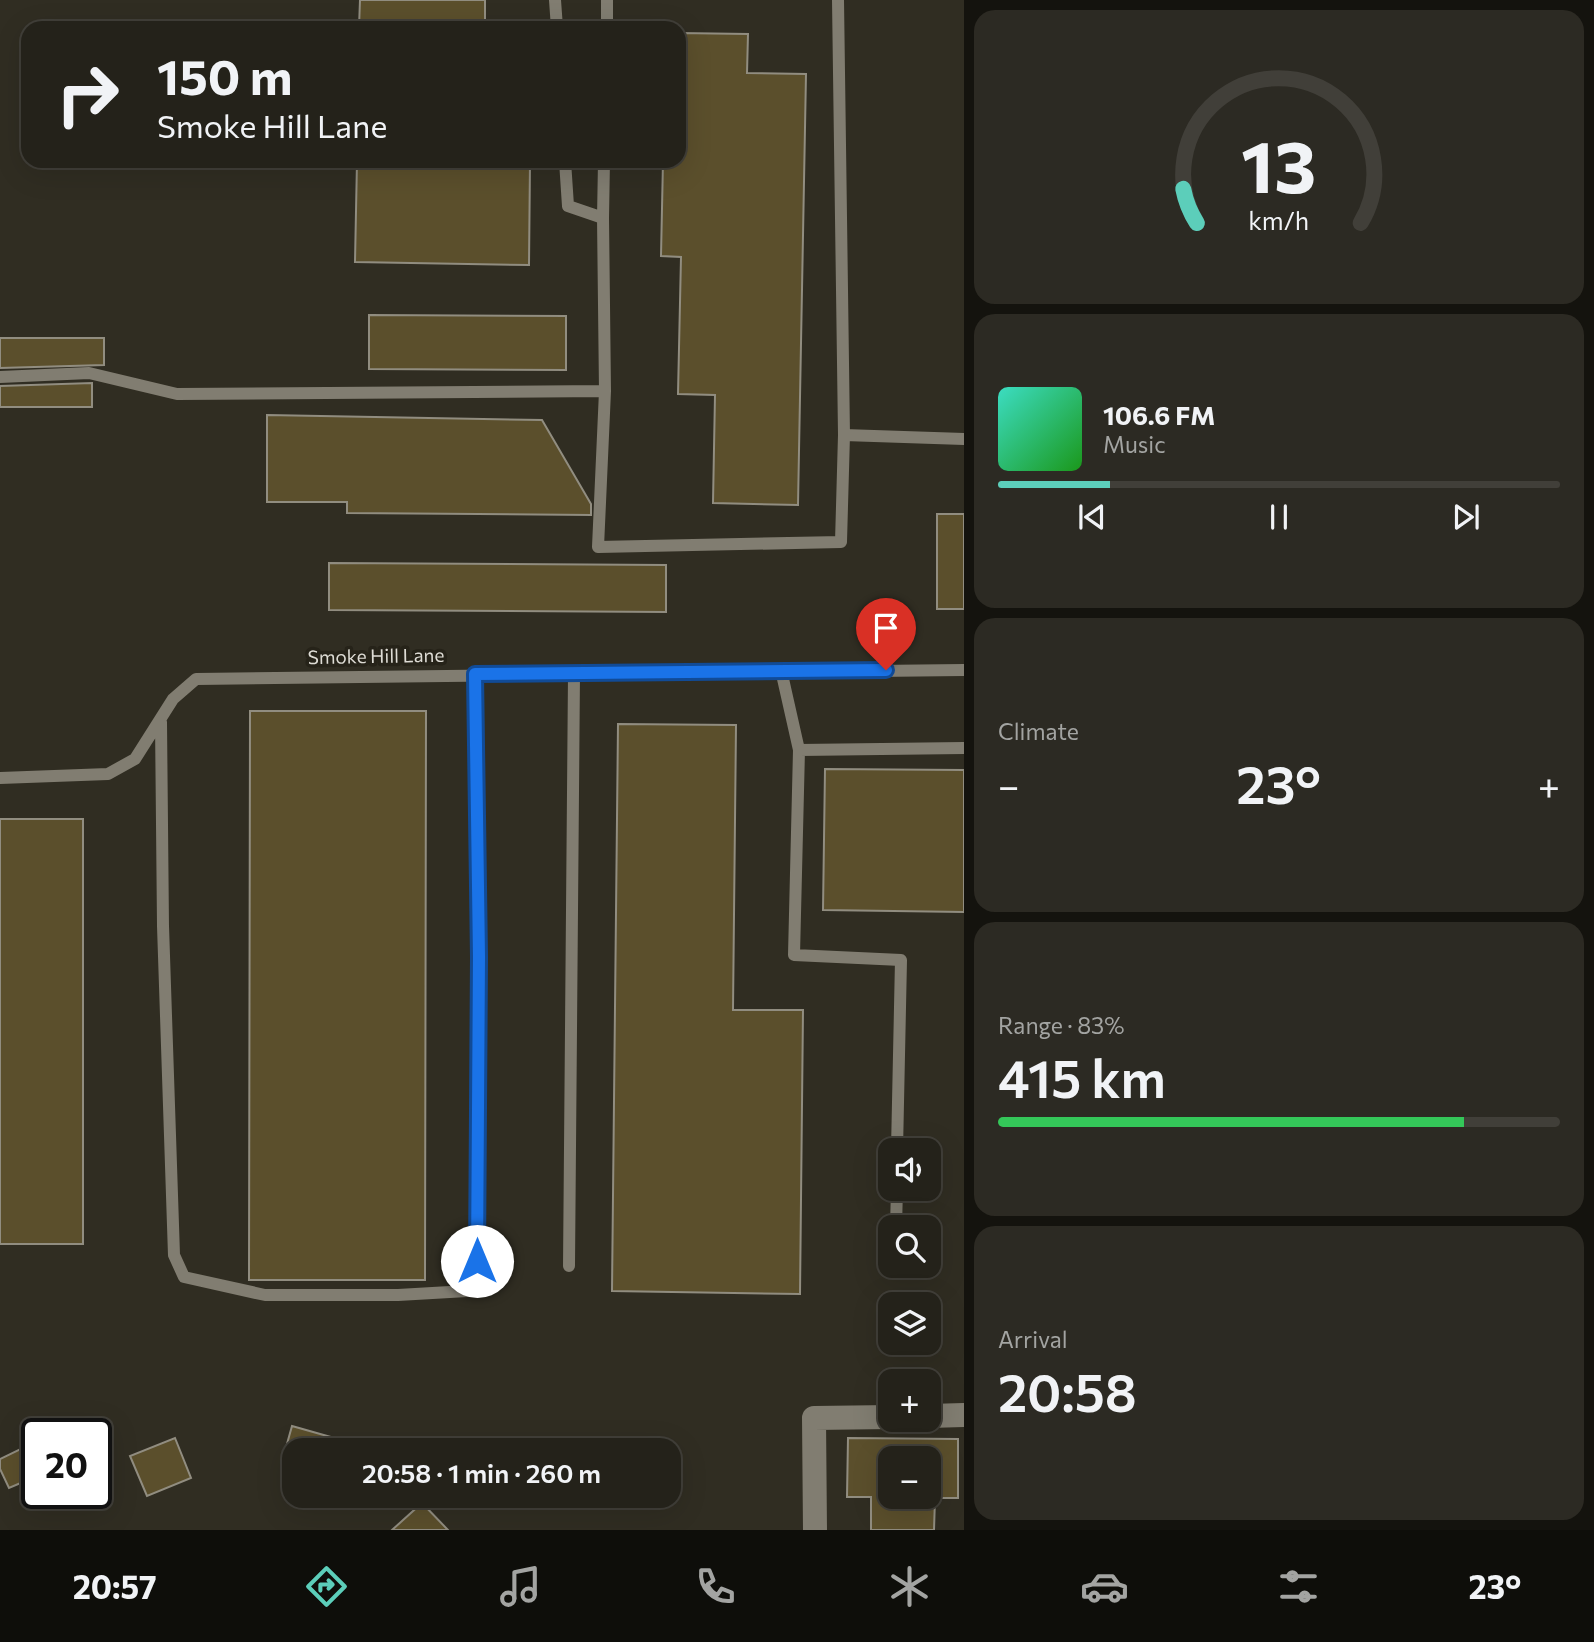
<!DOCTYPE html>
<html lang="en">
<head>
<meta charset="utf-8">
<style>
  :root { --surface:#24221a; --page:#2c2a23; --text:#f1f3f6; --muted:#a3a4a2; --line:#413f39; --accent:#5cceba }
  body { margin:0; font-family:Commissioner,sans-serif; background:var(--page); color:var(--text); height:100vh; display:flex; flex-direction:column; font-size:26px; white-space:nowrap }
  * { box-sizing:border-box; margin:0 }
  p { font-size:23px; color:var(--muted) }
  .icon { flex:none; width:38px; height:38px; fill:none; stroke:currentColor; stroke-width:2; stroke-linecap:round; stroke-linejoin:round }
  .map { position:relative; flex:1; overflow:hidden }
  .panel { display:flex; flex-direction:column; gap:10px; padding:10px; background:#14130e; width:630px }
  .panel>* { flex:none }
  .top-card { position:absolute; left:21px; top:21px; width:665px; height:147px; border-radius:21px; box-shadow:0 7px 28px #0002,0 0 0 2px var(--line); background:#24221a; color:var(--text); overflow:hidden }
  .tools { position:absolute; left:878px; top:1138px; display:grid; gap:14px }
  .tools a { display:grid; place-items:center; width:63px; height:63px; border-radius:14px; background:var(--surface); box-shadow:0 7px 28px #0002,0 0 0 2px var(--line); font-size:35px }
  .speed { position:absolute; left:21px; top:1418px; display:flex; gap:14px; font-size:35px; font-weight:700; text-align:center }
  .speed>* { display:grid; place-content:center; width:91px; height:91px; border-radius:50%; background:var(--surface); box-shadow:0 7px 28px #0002,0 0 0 2px var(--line); line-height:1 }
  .speed .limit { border:4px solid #111; border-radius:10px; background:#fff; color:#111 }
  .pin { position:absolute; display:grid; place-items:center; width:60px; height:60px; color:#fff; margin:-72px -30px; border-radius:50% 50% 50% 0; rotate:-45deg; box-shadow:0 0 7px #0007 }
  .pin .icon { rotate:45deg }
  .me { position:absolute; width:77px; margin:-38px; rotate:0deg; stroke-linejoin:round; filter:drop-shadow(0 0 5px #0008) }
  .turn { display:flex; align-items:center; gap:24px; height:147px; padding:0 21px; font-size:32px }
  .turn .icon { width:91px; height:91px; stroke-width:2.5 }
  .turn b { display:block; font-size:49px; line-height:60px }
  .big { font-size:52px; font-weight:600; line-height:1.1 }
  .panel .card { flex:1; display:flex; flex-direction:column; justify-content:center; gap:10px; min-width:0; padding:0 24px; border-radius:21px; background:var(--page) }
  .panel .dial { align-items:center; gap:0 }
  .dial svg { height:182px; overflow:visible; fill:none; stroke:var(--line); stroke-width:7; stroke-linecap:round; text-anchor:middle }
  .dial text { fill:var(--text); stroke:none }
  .song { display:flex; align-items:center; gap:21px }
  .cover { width:84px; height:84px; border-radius:10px; background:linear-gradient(135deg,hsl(170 70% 55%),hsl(120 70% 35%)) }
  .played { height:7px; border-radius:4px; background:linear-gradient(90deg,var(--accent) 20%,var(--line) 20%) }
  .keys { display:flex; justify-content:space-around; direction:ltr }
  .heat { display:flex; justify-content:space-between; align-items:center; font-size:38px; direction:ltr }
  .charge { height:10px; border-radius:5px; background:linear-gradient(90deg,#34c759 83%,var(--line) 0) }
  .trip { position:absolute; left:282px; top:1438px; width:399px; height:70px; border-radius:21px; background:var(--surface); box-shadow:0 7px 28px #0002,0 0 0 2px var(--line); font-weight:600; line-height:70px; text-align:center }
  .dock { display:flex; height:112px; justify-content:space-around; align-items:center; background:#0e0e0a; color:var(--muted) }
  .dock .icon { width:49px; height:49px }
  .dock .active { color:var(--accent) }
  .dock b { font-size:32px; color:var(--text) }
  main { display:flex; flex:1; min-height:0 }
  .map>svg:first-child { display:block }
</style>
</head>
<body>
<main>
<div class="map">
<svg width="964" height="1530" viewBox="0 0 964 1530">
  <rect width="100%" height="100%" fill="#302d22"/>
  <!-- building -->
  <path fill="#5b4f2c" stroke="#918d80" stroke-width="2" fill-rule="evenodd" d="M360,0H485V28H359Z
    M679,33L748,34L747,73L806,74L798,505L713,503L715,395L678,394L681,257L661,256L663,161H679Z
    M357,161H530L529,265L355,262Z
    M369,315L566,316V370L369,369Z
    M0,338H104V365L0,368Z
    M92,383V407H0V386Z
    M267,415L542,420L591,504V515L347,513V502H267Z
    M937,514H964V609H937Z
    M329,563L666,565V612L329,610Z
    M250,711H426L425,1280H249Z
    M618,724L736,725L733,1010H803L800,1294L612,1291Z
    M825,769L964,770V912L823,910Z
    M0,819H83V1244H0Z
    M292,1426L359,1445L358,1451H285Z
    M175,1438L191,1478L147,1496L130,1456Z
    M848,1438L958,1439V1498H935L934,1530H871V1497H847ZM891,1458H929V1496H891Z
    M37,1441V1476L9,1488L0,1469V1459Z
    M422,1503L448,1530H392Z"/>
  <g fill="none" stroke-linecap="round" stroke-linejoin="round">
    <!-- service -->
    <path stroke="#817d71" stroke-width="12" d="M555,0L557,28
      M607,28V0
      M565,161L568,206L603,218L605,391
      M603,218L604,161
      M0,377L89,373L177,394L605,391L598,547L841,542L844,435L838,0
      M844,435L964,439
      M781,670L799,750L964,748
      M161,722L163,926L174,1255L184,1277L265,1295H398L467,1291L477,1278V1261L479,957L475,674
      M799,750L794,955L901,960L897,1150
      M0,778L108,774L135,759L173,699L196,679L964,670
      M896,1227L897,1188
      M569,1266L574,674"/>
    <!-- minor -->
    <path stroke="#817d71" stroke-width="24" d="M929,1416L964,1415
      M815,1530L814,1418L891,1417"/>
  </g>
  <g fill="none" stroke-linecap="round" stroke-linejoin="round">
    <!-- route casing -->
    <g stroke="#114b97" stroke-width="18">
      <path id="route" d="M477,1261L479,957L475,674L886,670"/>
    </g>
    <!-- route -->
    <use href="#route" stroke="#1a73e8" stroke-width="12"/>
  </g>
  <g text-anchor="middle" stroke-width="7" stroke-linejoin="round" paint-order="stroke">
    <!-- street labels -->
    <g font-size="19" fill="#dedcd5" stroke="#262319">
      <text transform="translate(376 656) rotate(-1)" y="7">Smoke Hill Lane</text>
    </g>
  </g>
</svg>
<div class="tools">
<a><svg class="icon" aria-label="sound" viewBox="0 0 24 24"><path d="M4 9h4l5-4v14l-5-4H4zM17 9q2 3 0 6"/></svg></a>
<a><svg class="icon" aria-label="search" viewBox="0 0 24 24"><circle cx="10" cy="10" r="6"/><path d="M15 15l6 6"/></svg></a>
<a><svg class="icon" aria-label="layers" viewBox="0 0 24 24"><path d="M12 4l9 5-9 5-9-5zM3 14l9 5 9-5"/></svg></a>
<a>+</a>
<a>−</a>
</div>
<div class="speed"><div class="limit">20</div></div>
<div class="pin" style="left:886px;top:670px;background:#d93025"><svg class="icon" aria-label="arrive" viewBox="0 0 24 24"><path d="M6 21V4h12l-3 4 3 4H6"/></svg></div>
<svg class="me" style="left:477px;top:1261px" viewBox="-20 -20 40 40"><circle r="19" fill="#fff"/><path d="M0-13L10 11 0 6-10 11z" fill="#1a73e8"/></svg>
<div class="trip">20:58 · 1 min · 260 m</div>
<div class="top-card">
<div class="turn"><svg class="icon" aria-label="right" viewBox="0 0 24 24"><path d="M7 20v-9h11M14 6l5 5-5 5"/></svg><div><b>150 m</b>Smoke Hill Lane</div></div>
</div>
</div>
<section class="panel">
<div class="card dial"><svg viewBox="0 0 100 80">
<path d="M14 69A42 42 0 1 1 86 69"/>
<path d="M14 69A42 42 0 0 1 8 54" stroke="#5cceba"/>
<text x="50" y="56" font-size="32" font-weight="700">13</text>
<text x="50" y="72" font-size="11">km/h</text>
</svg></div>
<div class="card">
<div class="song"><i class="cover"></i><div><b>106.6 FM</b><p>Music</p></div></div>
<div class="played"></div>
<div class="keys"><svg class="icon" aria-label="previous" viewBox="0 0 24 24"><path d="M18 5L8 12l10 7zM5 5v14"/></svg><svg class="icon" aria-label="pause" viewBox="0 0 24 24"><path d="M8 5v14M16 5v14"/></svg><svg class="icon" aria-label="next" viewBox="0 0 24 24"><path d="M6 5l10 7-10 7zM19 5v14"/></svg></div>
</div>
<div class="card"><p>Climate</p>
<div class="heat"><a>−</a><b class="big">23°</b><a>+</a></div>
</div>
<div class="card"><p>Range · 83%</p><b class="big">415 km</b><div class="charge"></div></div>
<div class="card"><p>Arrival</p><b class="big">20:58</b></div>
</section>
</main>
<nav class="dock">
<b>20:57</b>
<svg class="icon active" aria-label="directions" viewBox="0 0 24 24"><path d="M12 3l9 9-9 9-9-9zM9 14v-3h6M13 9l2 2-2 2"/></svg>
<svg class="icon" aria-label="music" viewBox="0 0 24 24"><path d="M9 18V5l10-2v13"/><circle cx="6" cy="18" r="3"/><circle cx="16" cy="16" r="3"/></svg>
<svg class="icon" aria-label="phone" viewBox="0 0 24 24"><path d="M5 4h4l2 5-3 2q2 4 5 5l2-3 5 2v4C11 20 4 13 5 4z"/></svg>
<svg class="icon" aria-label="climate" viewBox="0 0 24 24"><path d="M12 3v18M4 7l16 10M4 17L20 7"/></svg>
<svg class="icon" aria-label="car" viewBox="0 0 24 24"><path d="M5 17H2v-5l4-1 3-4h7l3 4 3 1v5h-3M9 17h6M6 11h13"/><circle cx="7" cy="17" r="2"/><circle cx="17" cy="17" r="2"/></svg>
<svg class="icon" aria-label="filters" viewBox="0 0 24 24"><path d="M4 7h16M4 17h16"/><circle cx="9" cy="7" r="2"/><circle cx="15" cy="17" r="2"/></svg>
<b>23°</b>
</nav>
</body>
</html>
